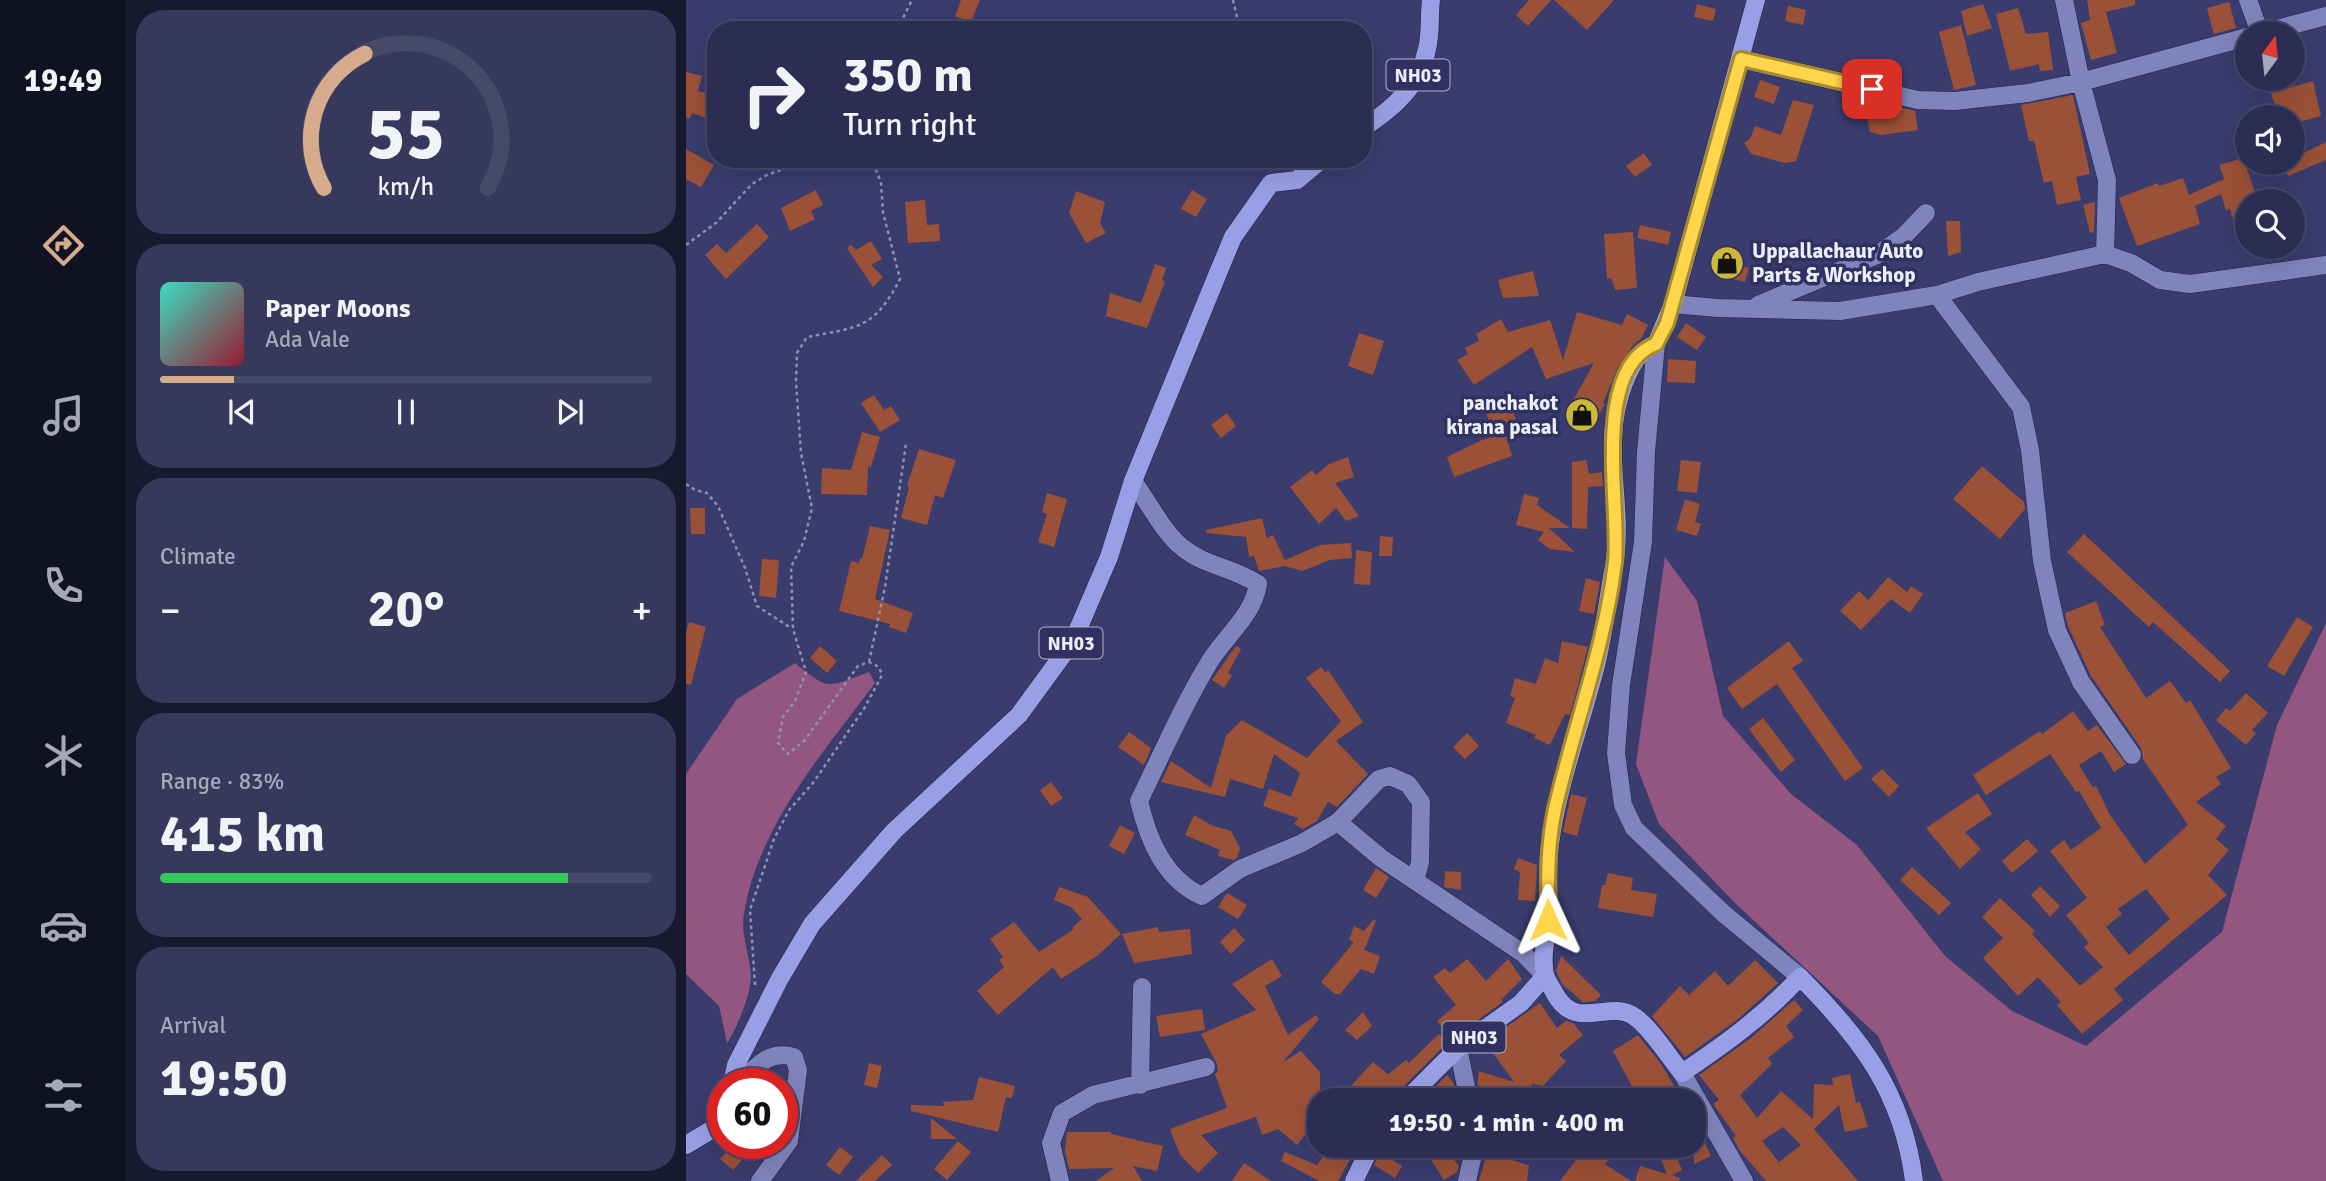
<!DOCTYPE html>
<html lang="en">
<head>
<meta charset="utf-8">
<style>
  :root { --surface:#2b2d52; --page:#37395c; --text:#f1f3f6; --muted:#a6a8b8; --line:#474969; --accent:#d6ab8b }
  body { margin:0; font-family:Signika,sans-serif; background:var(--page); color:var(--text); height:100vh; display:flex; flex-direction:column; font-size:26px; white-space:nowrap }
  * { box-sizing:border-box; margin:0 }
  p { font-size:23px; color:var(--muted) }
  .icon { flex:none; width:38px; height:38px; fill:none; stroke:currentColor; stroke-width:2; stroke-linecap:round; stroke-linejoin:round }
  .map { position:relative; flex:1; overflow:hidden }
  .drawer { display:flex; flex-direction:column; gap:10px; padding:10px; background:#18192d; width:560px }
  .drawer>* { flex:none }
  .hud { position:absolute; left:21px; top:21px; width:665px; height:147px; border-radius:28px; box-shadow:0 7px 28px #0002,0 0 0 2px var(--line); background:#2b2d52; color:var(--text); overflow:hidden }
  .needle { width:46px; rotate:15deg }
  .fabs { position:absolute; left:1549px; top:21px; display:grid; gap:14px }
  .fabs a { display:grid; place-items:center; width:70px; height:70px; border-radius:50%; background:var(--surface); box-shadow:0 7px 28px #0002,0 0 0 2px var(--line); font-size:35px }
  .speed { position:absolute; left:21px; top:1068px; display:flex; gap:14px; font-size:35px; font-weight:700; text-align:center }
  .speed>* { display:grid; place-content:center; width:91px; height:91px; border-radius:50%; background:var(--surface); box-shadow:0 7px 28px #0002,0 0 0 2px var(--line); line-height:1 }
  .speed .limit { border:10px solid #d22; background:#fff; color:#111 }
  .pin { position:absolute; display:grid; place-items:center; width:60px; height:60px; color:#fff; margin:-30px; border-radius:14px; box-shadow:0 4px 10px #0006 }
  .me { position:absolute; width:77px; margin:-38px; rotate:359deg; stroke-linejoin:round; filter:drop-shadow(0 0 5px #0008) }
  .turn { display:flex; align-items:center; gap:24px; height:147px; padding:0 21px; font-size:32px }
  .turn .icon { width:91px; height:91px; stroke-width:2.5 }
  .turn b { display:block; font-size:49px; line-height:60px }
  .big { font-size:52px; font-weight:700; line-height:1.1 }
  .drawer .tile { flex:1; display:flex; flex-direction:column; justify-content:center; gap:10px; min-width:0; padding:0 24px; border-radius:28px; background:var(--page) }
  .drawer .dial { align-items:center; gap:0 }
  .dial svg { height:182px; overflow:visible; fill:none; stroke:var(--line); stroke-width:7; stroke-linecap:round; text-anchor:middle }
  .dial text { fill:var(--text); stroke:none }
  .song { display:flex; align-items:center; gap:21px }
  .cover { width:84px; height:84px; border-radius:10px; background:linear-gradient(135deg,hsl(170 70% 55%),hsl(350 70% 35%)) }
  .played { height:7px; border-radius:4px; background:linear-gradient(90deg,var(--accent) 15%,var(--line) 15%) }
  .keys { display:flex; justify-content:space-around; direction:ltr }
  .heat { display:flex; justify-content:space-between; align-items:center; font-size:38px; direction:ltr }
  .charge { height:10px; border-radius:5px; background:linear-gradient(90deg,#34c759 83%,var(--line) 0) }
  .trip { position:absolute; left:621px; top:1088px; width:399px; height:70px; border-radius:28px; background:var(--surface); box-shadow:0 7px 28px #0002,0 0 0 2px var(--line); font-weight:700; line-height:70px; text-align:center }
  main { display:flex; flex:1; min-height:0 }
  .dock { display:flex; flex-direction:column; width:126px; justify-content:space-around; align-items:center; background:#111221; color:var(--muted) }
  .dock .icon { width:49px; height:49px }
  .dock .active { color:var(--accent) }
  .dock b { font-size:32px; color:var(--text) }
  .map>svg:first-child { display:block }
</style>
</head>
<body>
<main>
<nav class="dock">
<b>19:49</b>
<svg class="icon active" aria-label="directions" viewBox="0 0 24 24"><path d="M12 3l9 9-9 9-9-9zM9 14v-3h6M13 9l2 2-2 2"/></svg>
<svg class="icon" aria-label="music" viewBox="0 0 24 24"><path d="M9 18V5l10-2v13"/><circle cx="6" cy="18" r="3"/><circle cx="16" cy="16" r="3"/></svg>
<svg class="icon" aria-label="phone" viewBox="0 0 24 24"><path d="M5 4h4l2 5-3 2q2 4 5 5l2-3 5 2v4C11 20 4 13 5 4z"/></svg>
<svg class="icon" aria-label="climate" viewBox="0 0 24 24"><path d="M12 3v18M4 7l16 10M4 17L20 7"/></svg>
<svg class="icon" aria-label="car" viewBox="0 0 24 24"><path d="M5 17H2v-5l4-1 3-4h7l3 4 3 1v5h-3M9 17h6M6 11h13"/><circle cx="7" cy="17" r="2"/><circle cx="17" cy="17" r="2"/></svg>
<svg class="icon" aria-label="filters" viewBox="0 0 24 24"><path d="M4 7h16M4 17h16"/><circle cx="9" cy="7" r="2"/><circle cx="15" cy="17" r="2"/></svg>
</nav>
<section class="drawer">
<div class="tile dial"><svg viewBox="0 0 100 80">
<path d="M14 69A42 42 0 1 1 86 69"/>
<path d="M14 69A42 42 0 0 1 32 10" stroke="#d6ab8b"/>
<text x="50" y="56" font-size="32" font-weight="700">55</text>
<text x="50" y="72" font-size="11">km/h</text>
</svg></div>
<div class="tile">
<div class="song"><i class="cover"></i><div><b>Paper Moons</b><p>Ada Vale</p></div></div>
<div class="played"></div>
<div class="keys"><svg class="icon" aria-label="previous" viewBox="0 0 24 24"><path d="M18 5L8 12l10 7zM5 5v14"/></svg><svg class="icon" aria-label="pause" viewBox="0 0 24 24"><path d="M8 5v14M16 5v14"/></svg><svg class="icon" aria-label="next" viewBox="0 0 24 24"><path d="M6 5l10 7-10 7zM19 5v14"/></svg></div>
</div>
<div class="tile"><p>Climate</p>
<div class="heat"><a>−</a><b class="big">20°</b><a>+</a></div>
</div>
<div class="tile"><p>Range · 83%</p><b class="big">415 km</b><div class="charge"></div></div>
<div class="tile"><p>Arrival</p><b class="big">19:50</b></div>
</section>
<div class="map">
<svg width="1640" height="1181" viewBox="0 0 1640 1181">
  <rect width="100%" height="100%" fill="#393c6d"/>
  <!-- green -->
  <path fill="#935680" d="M979,557L1011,601L1037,716L1105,794L1171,845L1259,956L1326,1011L1400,1046L1536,932L1591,725L1640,623V1181H1257L1192,1036L1050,904L973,824L950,764Z
    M109,663C144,692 142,687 183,672L189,683C137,753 72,826 58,914C54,935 65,957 65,978C64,996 51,1028 41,1043L33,1006L0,974V774L51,699Z"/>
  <!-- building -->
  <path fill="#9b5137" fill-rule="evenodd" d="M275,0H294L285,22L269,16Z
    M843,0H865L842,26L830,15Z
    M868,0H928L901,30Z
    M1401,0H1449V5L1420,12L1431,53L1405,60L1395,23L1404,20Z
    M1543,2L1550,28L1528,34L1521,8Z
    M1011,4L1030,9L1027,21L1008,17Z
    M1297,4L1306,28L1281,36L1275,11Z
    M1102,6L1120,10L1117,25L1099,21Z
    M1332,8L1340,34L1362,32L1367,70L1354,71L1353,64L1324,71L1310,14Z
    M1275,25L1290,85L1268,90L1253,32Z
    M0,72L16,76L12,91L30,96V121L6,113L4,118H0Z
    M1074,80L1094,87L1088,104L1068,97Z
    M1627,81L1635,116L1606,124V117H1593L1585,93Z
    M1387,95L1404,174L1390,177L1395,200L1371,205L1366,181L1358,183L1348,141H1343L1335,105Z
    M1107,100L1128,105L1110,161L1099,163L1065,154L1058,143L1064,139L1069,126L1095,135Z
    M1187,101L1195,103L1197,110L1213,107L1229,111L1232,130L1195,135L1184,132L1178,103Z
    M1640,142V160L1602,176L1596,163H1606V159Z
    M0,149L28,165L15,187L0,179Z
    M958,153L966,165L949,177L940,166Z
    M1557,158L1572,201H1561V219L1548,223L1544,209L1540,210L1535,194L1509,206L1514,224L1451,246L1433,198L1472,183L1473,186L1497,178L1503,195L1538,179L1533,165Z
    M130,190L137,205L125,211L129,219L104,231L95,208Z
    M506,190L521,199L510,217L495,209Z
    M390,191L419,202L414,223L420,233L400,243L383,213Z
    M239,200L241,225L253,224L254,241L222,243L219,202Z
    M1409,202L1408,232L1404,233L1397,205Z
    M1260,221H1274L1275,252L1262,256Z
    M71,224L83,237L40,279L19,255L31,244L40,253Z
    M954,225L985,232L982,245L951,238Z
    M947,232L951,288L929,290L925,278L921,279L918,234Z
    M185,241L196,259L185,265L197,277L187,287L161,248L165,245L170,250Z
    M1038,248L1052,251L1048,264L1063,268L1059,282L1031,275Z
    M469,264L480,268L476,280L479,281L461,328L420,316L424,293L455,303Z
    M847,271L853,296L817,298L812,280Z
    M891,312L936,325L941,314L962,325L955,339L948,344L931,369L917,403L919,404L906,428L880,413L908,363L860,379L846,347L788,385L771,360L782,354L779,348L793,341L790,334L815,319L822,332L864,320L877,360Z
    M1000,323L1020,337L1011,350L991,337Z
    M673,333L698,341L687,375L662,366Z
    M982,359L1010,361L1009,383L981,382Z
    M188,395L198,410L205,406L214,420L194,432L175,403Z
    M821,396L831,422L807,431L797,405Z
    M541,413L550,426L535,438L525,425Z
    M176,432L194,437L185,467L182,466L181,495L135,494L136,468L165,470Z
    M819,433L826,456L768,477L761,457L796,440Z
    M233,449L270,460L257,498L249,495L241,525L215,518L223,487L221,486Z
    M662,457L668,477L649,483L673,516L660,521L650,508L633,524L604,487L626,470L630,475L643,464Z
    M900,460L903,474L916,472L917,486L902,487L901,529L886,528V462Z
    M995,460L1015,462L1011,493L991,491Z
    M1296,466L1338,502L1339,509L1314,539L1267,499Z
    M361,493L381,499L368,547L352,542L361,514L356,512Z
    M838,494L853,498L851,505L884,528H863L889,552L864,549L852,540L858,532L830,525Z
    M999,499L1014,504L1009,522L1015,524L1011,536L990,530Z
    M4,508H19V534H5Z
    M576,518L581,538L587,535L599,560L634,545L665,543L666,558L644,560L616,571L599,566L573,571L568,556L563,557L560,537L521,533L520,530Z
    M184,526L204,530L189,599L227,613L220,633L203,627L204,624L153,611L165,561L173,563L174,558L176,559Z
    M1398,534L1544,671L1534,682L1467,622L1463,627L1381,552Z
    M694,536L707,537L706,556H693Z
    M670,550L686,552L684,585L668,584Z
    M76,559L93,560L90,598L73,596Z
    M1202,577L1221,592L1225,586L1237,594L1224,613L1205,599L1175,630L1154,611L1173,591L1182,600Z
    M900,578L914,582L908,614L893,611Z
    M1410,601L1419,625L1414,627L1460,698L1484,681L1500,703L1504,700L1545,768L1530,777L1535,784L1510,802L1540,826L1530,839L1543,850L1522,875L1541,895L1428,989L1437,1000L1396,1034L1371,1005L1375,1002L1352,977L1332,996L1297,958L1317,938L1296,917L1314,898L1349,931L1346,934L1394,986L1417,967L1398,947L1403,943L1380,915L1401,898L1364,851L1378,840L1385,850L1415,828L1393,791L1390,792L1364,754L1300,795L1287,775L1354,731L1356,734L1387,711L1402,731L1411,725L1440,764L1428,772L1415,751L1393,765L1407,788L1410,786L1424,815L1459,864L1502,825L1457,759L1455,748L1405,676L1382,626L1379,613ZM1460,889L1484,919L1443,955L1420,927L1436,914L1432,909Z
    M1611,617L1627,627L1598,676L1581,666Z
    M3,622L20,627L5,685L0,684V632Z
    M876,641L902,647L884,715L879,714L864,745L848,738L850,735L820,723L829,698L824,696L829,678L850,684L859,658L872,663Z
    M1103,641L1117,661L1106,668L1177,768L1159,781L1091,684L1056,709L1041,688Z
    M134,646L151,661L141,673L124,658Z
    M550,646L555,649L542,673L546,676L538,688L526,680Z
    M635,667L640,673L642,670L677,722L650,741L682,774L651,807L642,802L631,821L617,829L608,824L612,818L577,806L583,789L605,797L614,773L588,754L577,789L544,779L539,797L475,782L485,761L525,788L540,736L556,720L621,758L655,721L620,678Z
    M1560,693L1582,713L1566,730L1570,733L1560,745L1530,720L1540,708L1544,711Z
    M1077,718L1109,760L1095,772L1063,729Z
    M443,732L465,748L458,765L432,747Z
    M781,733L793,746L779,759L767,747Z
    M1196,769L1213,786L1203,797L1185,779Z
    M365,782L377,798L365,806L354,790Z
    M1292,793L1306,814L1279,832L1295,849L1274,869L1240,828Z
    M885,794L901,798L891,836L877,832Z
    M508,815L525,825L545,831L554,848L551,858L547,860L532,856L534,850L499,835Z
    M434,825L449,833L438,854L423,846Z
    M1341,839L1352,851L1326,873L1316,861Z
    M832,858L851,865L849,901L832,900L834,872L828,869Z
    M1226,867L1265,903L1253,915L1214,880Z
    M690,868L703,877L690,898L677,890Z
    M759,871L775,872V890L758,887Z
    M922,873L947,878L945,890L971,894L967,917L912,908L916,885H919Z
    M1354,886L1374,906L1364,917L1345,895Z
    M373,887L402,897L435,934L411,956L375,979L367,967L312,1015L291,991L318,967L313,960L317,957L304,939L328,922L353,952L388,929L386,928L396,919L385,907L368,900Z
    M541,893L561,905L552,919L532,907Z
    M688,919L690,921L678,950L694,956L688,974L675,969L654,994H649L635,982L668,942L663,940L668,926L678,931Z
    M472,927L473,932L504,929L506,954L448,963L436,934Z
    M548,928L559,940L545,954L534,942Z
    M875,956L915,995L909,1001L897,1002L876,984L870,971Z
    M586,959L596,976L579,986L602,1035L630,1015L633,1019L597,1062L615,1051L634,1072V1129L627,1125L611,1145L592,1129L576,1135L570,1117L515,1135L532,1153L512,1173L494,1155L484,1129L541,1108L529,1074L532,1071L531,1064L515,1034L570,1010L546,984Z
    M781,959L800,981L822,959L836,979L815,1000L817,1002L786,1024L782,1020L764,1035L751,1021L770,1005L747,977L759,968L764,973Z
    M1069,960L1092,983L1051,1020L999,1057L966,1016L994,986L1003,995L1029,971L1042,986Z
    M1108,1000L1117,1010L1100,1026L1108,1037L1082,1058L1086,1064L1054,1095L1071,1118L1095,1091L1127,1119L1128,1084L1147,1085L1146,1078L1164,1074L1170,1103L1174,1102L1182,1127L1159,1132L1153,1105L1128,1129L1172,1181H1080L1054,1151L1047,1138L1050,1136L1027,1104L1033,1100L1013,1075L1065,1038ZM1097,1127L1115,1145L1093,1162L1076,1141Z
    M854,1003L871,1028L880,1021L887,1023L897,1035L873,1055L880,1061L857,1086L846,1084L842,1101H796L799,1087L791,1085L793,1071L828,1082L799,1042Z
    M516,1009L519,1030L474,1037L470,1016Z
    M677,1012L686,1026L671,1040L659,1030Z
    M753,1034L762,1042L711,1093L708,1101H651L687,1062L702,1074L720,1060L723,1063Z
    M952,1035L975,1064L997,1101H954L927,1051Z
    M183,1063L196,1066L191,1088L178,1085Z
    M761,1075L767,1082L769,1092L759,1101H735Z
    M293,1077L329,1086L326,1098L320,1097L312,1132L225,1111V1105L258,1106L257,1102L287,1100Z
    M245,1118L271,1139H245Z
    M1008,1120L1025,1156L1008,1164Z
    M381,1132H425V1134L477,1146L471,1171L447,1166L456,1181H410L428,1168L383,1169L379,1152Z
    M272,1141L285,1152L261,1180L248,1169Z
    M49,1143H71L47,1170L34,1159Z
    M645,1146H672L652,1181H633L595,1161L599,1152L631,1165Z
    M757,1146L773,1166L771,1172L758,1180L742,1155Z
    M901,1146H916L915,1152L924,1158L919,1164L945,1181H874Z
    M154,1147L167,1157L153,1175L140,1165Z
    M987,1148L996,1170L986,1175L994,1178L993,1181H949L954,1166L981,1174L973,1154Z
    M694,1152L716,1166L709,1178L688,1165Z
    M801,1153L843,1165L841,1181H793Z
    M196,1155L206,1165L189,1181H170Z
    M558,1163L585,1181H546Z"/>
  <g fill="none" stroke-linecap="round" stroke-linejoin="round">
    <!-- minor casing -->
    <g stroke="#212150" stroke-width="19">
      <path id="minor" d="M1378,0L1395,82L1421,180L1419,254
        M1562,0L1574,33
        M1576,33L1640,16
        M1055,59L1232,100L1269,101L1342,93L1395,82L1561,37
        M1251,295L1335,407L1344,450L1356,561L1371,630L1395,682L1446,755
        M987,304L1031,308L1154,311L1251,295L1292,282L1419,254L1445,263L1474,280L1504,284L1640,265
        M1072,305L1191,255L1217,237L1240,213
        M970,344L960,452L957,542L935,685L930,753L937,805L948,828L1037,913L1114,977
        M447,481C461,500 479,535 497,548C519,566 549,568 572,584C567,616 541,634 524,661C497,705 476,754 453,801C462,839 478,879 516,896L554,869L616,843L652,822L693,779L704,776L722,784L735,802L734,862L729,881
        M652,822L695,858L838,954L859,976
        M772,1048L783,1101
        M996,1073L1058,1181
        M56,1083C69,1065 85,1050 108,1057L112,1070L103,1141L74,1181
        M454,1085L456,987
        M374,1181L365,1143L376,1113L407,1095L520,1067
        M781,1181L789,1146"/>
    </g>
    <!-- major casing -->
    <g stroke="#212150" stroke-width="19">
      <path id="major" d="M1070,0L987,304L970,344C952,351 945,366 938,383C913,448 939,502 928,566C922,598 918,633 910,665C895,724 872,783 864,844C860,869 864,892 862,917C861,937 855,955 859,975C861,981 866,988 869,994C891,1033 923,998 949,1017C965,1028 983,1057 996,1073C1039,1044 1078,1016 1114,977C1175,1038 1217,1093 1228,1181
        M677,128C707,109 734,85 741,49C745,34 743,16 745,0
        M46,1083L50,1065L93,980L126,924L208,831L333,715L387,641L423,557L447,481L532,273L547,237L585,183L611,180L636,159
        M719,1101L772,1048L835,1003L859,976
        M0,1145L30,1127L37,1111
        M668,1181L685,1146"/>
    </g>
    <!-- path -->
    <path stroke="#8f91b0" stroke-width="2.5" stroke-dasharray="3.5 3.5" stroke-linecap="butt" d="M547,0L554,30
      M211,30L226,0
      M0,245L30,223L66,184L81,175L123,159
      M0,484L9,490L21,493L32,506L59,568L71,606L105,628
      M183,662L199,587L220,444
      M69,985L64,910L88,839L103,810L127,783L179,707L196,675L193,667L183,662L172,666L118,741L102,754L92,743L97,717L109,701L120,672L107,629L105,567L118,541L126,508L115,453L110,382L111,353L121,337C173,327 188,329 214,279L197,212L195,183L186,159"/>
    <!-- minor -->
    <use href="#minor" stroke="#7f84bc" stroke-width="18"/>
    <!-- major -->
    <use href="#major" stroke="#999fe4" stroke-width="18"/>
  </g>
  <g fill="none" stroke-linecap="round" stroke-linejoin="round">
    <!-- route casing -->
    <g stroke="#a68a30" stroke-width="18">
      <path id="route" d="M862,920C862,882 861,846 869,809C888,726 919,647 929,562C935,507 904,369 970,344L981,323L1055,59L1186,89"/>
    </g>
    <!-- route -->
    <use href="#route" stroke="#ffd54a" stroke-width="12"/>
  </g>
  <!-- icons -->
  <defs>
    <g id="shop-disc" transform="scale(1.75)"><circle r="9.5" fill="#cdb938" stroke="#303161"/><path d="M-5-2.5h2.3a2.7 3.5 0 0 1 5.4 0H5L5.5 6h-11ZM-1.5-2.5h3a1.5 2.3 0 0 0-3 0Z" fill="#111"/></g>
  </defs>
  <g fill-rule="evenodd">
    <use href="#shop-disc" x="1041" y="263"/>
    <use href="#shop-disc" x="896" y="415"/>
  </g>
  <g text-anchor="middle" stroke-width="7" stroke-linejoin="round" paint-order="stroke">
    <!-- shield labels -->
    <g fill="#303161" stroke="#b3b5cb" stroke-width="2">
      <rect x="700.5" y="59.5" width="63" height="31" rx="5"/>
      <rect x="353.5" y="627.5" width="63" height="31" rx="5"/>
      <rect x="756.5" y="1021.5" width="63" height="31" rx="5"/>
    </g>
    <g font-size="19" font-weight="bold" fill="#ebedf9">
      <text x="732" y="82">NH03</text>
      <text x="385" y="650">NH03</text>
      <text x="788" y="1044">NH03</text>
    </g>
    <!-- poi labels -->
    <g font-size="21" font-weight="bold" fill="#ebedf9" stroke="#303161" text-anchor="start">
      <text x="1066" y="258">Uppallachaur Auto<tspan x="1066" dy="24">Parts &amp; Workshop</tspan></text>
      <text x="872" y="410" text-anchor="end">panchakot<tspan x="872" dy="24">kirana pasal</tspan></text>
    </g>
  </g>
</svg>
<div class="fabs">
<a><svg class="needle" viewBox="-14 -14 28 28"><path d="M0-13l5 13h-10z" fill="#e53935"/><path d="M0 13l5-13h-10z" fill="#a6a8b8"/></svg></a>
<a><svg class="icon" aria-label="sound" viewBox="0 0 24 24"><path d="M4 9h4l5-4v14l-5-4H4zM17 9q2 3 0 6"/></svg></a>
<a><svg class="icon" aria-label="search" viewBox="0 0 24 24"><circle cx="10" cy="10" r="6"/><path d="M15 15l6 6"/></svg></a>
</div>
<div class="speed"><div class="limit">60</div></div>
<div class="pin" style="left:1186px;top:89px;background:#d93025"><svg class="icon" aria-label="arrive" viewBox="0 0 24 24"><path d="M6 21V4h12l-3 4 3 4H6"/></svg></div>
<svg class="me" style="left:862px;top:920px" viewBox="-20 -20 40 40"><path d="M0-17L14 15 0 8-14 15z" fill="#ffd54a" stroke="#fff" stroke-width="4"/></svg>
<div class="trip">19:50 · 1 min · 400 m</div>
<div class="hud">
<div class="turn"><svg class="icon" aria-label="right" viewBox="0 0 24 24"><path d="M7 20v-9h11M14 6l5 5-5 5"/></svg><div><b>350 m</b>Turn right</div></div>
</div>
</div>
</main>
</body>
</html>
